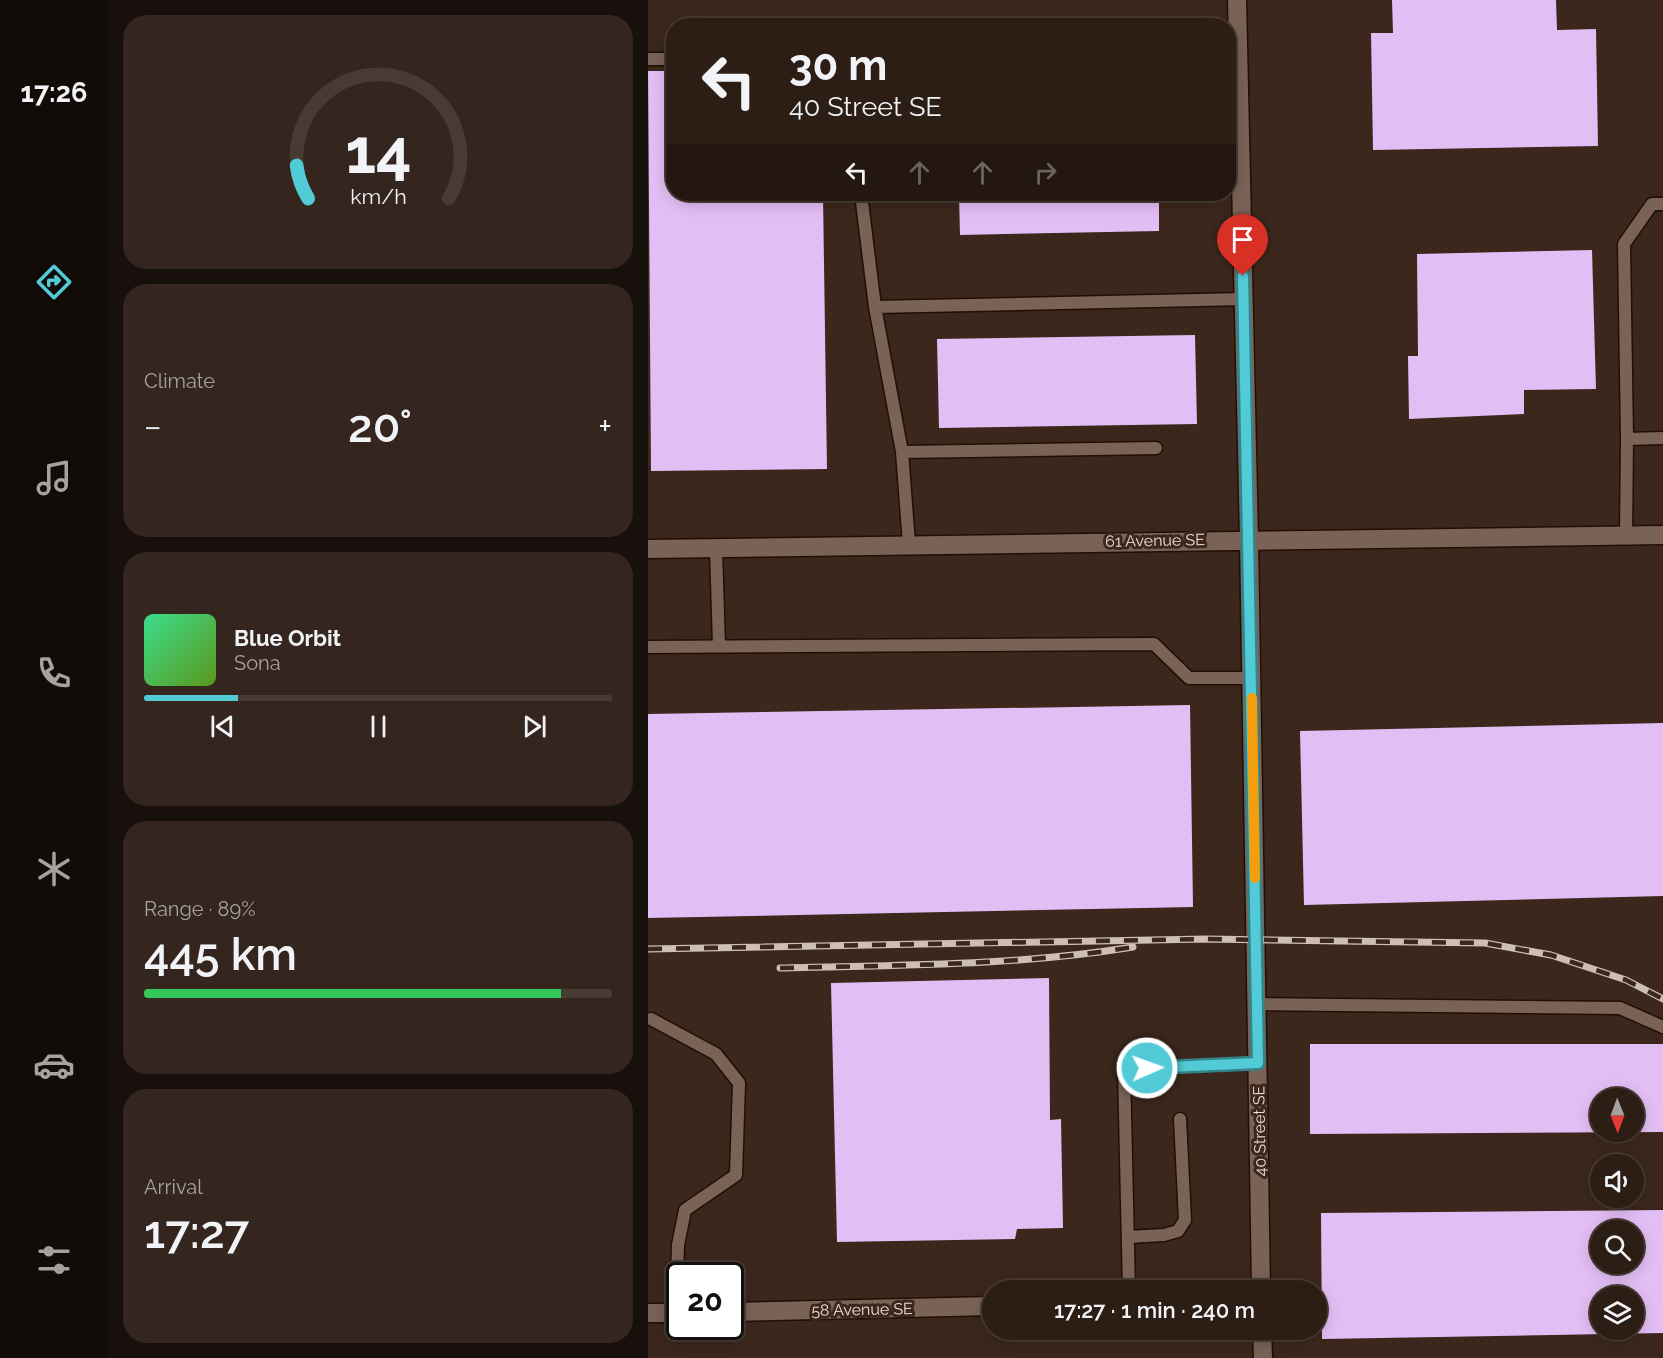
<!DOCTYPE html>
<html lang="en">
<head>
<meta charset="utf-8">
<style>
  :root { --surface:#2c1d15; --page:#34261e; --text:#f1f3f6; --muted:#a6a2a0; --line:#483b34; --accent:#52cbd7 }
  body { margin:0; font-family:Raleway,sans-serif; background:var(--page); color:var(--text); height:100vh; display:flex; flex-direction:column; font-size:22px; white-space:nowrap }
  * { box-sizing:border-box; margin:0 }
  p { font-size:20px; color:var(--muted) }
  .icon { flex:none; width:33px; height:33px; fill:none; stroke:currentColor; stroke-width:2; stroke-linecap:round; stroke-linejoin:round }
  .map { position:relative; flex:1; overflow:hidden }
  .panel { display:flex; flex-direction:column; gap:15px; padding:15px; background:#18100c; width:540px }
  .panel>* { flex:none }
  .banner { position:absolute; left:18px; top:18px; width:570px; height:183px; border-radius:24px; box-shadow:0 3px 15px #0003,0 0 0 2px var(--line); background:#2c1d15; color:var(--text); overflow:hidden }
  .needle { width:39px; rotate:179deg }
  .tools { position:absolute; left:942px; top:1088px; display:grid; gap:12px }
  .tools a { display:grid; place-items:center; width:54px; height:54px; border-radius:50%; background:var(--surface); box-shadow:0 3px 15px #0003,0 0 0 2px var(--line); font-size:30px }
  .speed { position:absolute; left:18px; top:1262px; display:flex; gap:12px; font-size:30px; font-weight:700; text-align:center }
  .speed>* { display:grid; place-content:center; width:78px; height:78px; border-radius:50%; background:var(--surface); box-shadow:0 3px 15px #0003,0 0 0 2px var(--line); line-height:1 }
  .speed .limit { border:3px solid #111; border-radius:9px; background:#fff; color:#111 }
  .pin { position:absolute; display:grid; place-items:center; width:51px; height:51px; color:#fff; margin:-62px -26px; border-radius:50% 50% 50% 0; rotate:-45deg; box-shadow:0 0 6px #0007 }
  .pin .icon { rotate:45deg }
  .me { position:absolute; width:66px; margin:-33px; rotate:88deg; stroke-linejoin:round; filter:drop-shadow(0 0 4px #0008) }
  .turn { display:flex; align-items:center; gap:21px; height:126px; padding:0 24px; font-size:27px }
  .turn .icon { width:78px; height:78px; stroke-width:2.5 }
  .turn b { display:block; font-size:42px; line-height:51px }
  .lanes { display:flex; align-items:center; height:57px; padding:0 24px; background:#0003; justify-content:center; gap:30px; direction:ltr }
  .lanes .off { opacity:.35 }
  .big { font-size:45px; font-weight:600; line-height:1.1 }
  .panel .tile { flex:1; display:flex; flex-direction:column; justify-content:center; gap:9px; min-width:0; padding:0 21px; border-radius:24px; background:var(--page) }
  .panel .dial { align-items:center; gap:0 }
  .dial svg { height:156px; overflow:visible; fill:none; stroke:var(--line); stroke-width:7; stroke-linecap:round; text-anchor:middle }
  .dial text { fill:var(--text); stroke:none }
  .song { display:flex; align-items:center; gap:18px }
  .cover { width:72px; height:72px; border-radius:9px; background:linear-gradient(135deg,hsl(150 70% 55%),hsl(90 70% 35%)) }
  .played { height:6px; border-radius:3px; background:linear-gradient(90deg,var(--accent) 20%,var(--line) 20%) }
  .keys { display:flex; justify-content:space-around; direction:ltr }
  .heat { display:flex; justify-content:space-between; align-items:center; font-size:33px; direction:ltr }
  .charge { height:9px; border-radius:4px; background:linear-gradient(90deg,#34c759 89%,var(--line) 0) }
  .trip { position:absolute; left:334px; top:1280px; width:345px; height:60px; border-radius:30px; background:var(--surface); box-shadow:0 3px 15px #0003,0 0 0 2px var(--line); font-weight:600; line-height:60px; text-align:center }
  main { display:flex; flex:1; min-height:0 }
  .menu { display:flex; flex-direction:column; width:108px; justify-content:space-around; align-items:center; background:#120c08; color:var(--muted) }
  .menu .icon { width:42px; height:42px }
  .menu .current { color:var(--accent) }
  .menu b { font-size:27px; color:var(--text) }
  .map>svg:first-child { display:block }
</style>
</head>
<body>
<main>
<nav class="menu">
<b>17:26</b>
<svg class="icon current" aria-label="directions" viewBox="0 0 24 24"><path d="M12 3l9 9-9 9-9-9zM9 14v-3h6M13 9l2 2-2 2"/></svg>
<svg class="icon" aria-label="music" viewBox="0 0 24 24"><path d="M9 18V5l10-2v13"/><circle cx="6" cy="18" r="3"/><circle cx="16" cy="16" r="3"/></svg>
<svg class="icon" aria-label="phone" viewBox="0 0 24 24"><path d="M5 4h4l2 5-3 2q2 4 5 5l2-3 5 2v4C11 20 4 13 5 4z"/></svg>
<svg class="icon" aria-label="climate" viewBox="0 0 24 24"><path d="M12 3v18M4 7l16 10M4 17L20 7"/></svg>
<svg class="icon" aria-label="car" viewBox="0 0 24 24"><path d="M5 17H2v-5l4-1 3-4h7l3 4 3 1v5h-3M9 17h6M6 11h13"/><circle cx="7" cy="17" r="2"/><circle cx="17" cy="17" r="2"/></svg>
<svg class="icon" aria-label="filters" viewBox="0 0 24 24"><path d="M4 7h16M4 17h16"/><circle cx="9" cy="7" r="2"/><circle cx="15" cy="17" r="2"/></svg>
</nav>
<section class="panel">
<div class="tile dial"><svg viewBox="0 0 100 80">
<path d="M14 69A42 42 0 1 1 86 69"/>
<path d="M14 69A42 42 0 0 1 8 52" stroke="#52cbd7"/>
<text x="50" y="56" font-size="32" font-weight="700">14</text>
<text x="50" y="72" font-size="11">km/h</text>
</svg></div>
<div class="tile"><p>Climate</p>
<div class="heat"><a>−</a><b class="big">20°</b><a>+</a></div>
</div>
<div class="tile">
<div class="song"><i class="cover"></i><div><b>Blue Orbit</b><p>Sona</p></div></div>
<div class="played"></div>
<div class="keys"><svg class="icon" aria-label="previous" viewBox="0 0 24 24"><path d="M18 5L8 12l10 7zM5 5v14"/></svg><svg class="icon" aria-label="pause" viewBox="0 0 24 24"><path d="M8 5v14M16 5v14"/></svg><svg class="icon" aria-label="next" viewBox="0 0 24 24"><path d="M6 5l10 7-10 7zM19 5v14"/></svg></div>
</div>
<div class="tile"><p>Range · 89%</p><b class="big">445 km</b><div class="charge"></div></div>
<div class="tile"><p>Arrival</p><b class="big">17:27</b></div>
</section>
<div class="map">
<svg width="1015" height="1358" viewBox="0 0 1015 1358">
  <rect width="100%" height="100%" fill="#3b271c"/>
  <!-- building -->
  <path fill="#e3bef5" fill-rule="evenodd" d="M744,0H908L909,30L948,29L950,146L725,150L723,33H745Z
    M0,71H26V194H175L179,469L3,471Z
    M311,194H511V231L312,235Z
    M944,250L948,389L876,390V414L761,419L760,356H770L769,254Z
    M547,335L549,424L291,428L289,339Z
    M542,705L545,907L0,918V714Z
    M1015,723V896L656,905L652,731Z
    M401,978L402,1120L413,1119L415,1228L369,1229L367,1239L189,1242L183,983Z
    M662,1044H1015V1132L662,1134ZM952,1098H986V1131H952Z
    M1015,1210V1333L674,1339L673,1213ZM952,1230H986V1263H952ZM952,1296H986V1329H952Z"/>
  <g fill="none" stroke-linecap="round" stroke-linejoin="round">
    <!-- lane casing -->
    <g stroke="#210f05" stroke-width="15">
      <path id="lane" d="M0,59H26
        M213,194L227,307L254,452L261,544
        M227,307L596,299
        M979,439L976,244L1004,204H1015
        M254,452L508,448
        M978,535L979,439L1015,438
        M68,548L71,646
        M0,647L506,644L541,678H604
        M610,1004L972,1008L1015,1027
        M3,1019L68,1054L91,1083L88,1175L37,1210L30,1245L28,1313
        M480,1237L516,1235L530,1231L537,1220L532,1119
        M481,1290L476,1069L610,1063"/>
    </g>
    <!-- street casing -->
    <g stroke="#210f05" stroke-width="21">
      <path id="street" d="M589,0L601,539L613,1290
        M82,1312L345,1306
        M0,1313H32
        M614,1329L615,1358"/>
    </g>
    <!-- secondary casing -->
    <g stroke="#210f05" stroke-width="21">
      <path id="secondary" d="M0,549L1015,535"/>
    </g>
    <!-- lane -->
    <use href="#lane" stroke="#7a6256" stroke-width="12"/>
    <!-- street -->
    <use href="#street" stroke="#7a6256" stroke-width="18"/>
    <!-- secondary -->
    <use href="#secondary" stroke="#7a6256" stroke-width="18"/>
    <!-- rail casing -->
    <g stroke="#cdbeb6" stroke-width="7">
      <path id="rail" d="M0,949L558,939L837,943L903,955L978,980L1015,999
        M132,968C250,965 368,966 485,947"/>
    </g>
    <!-- rail -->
    <use href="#rail" stroke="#3b271c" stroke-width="4.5" stroke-dasharray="14" stroke-linecap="butt"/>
  </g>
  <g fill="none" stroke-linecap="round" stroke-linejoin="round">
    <!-- route casing -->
    <g stroke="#35848c" stroke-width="15">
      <path id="route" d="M499,1068L610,1063L595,276"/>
    </g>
    <!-- route -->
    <use href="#route" stroke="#52cbd7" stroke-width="10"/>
    <!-- slow -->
    <path stroke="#f59e0b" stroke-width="10" d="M604,698L607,878"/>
  </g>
  <g text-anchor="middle" stroke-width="6" stroke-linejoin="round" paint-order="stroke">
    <!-- street labels -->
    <g font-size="16" fill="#eadcd5" stroke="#3b271c">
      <text transform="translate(507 540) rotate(-1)" y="6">61 Avenue SE</text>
      <text transform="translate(611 1131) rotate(-91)" y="6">40 Street SE</text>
      <text transform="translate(214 1309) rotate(-1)" y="6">58 Avenue SE</text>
    </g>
  </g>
</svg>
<div class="tools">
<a><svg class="needle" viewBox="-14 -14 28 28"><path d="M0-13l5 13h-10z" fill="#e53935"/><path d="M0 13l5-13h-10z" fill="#a6a2a0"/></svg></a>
<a><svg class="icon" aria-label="sound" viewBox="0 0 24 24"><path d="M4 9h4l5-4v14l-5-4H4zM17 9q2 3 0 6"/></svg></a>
<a><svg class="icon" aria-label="search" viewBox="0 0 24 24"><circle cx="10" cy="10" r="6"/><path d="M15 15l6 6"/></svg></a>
<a><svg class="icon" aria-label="layers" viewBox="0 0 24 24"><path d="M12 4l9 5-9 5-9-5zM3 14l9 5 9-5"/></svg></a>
</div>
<div class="speed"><div class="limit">20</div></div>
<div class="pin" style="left:595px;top:276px;background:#d93025"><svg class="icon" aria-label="arrive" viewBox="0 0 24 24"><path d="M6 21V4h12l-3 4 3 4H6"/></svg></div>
<svg class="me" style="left:499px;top:1068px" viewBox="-20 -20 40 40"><circle r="17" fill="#52cbd7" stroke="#fff" stroke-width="3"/><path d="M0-11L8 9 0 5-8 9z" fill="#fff"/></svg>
<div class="trip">17:27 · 1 min · 240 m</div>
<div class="banner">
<div class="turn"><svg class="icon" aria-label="left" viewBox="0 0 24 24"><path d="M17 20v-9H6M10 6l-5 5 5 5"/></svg><div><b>30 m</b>40 Street SE</div></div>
<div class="lanes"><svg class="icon" aria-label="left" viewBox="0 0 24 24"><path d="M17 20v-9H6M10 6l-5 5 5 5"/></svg><svg class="icon off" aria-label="ahead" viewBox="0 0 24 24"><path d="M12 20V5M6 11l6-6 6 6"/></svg><svg class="icon off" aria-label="ahead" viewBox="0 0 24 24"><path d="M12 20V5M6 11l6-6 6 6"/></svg><svg class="icon off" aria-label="right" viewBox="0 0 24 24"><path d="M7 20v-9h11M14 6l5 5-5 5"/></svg></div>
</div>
</div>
</main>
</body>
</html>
